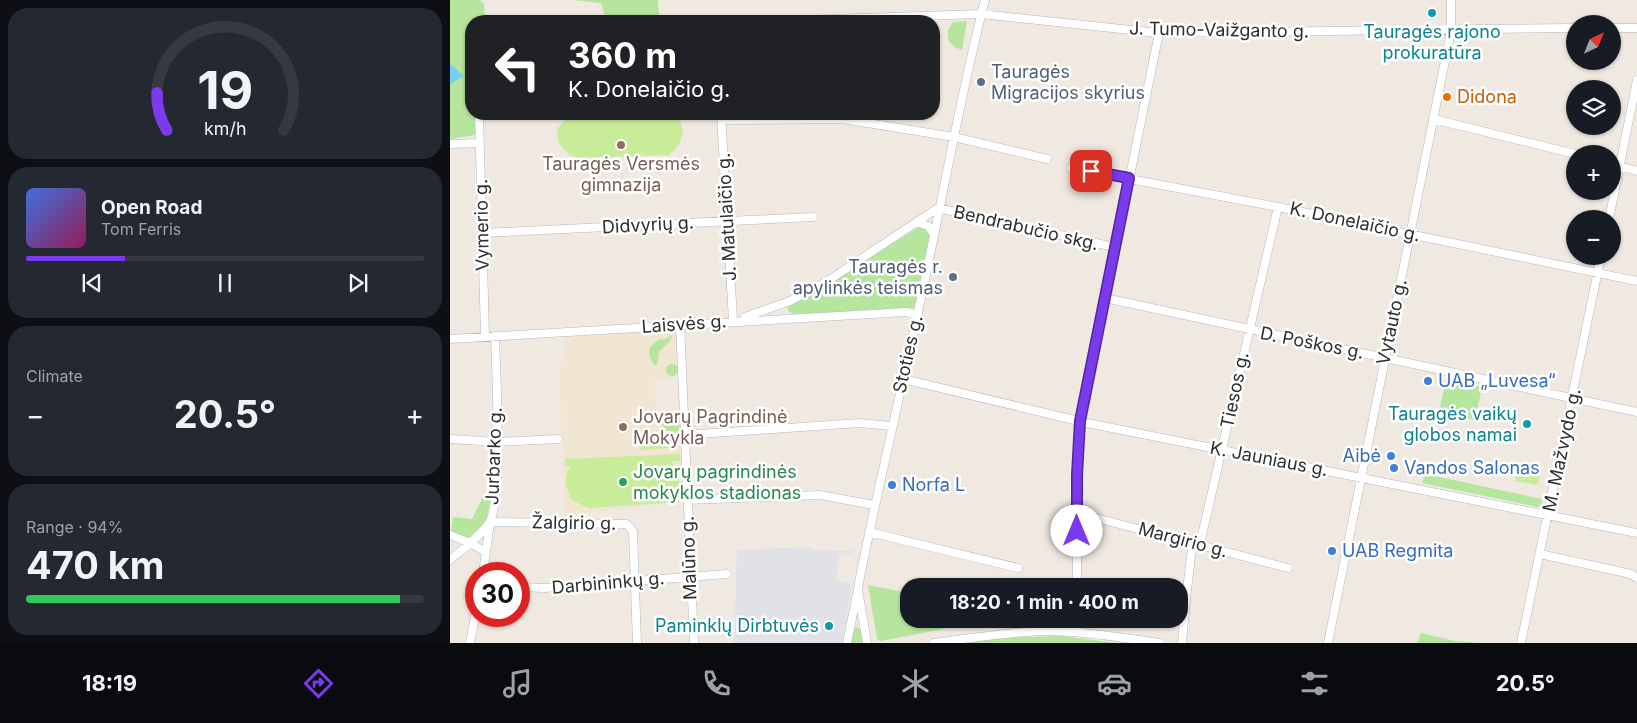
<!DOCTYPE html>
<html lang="en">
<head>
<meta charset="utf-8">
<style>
  :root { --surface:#171b24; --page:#242831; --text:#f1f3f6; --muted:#9ea1a6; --line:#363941; --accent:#7c3aed }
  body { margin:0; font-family:Inter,sans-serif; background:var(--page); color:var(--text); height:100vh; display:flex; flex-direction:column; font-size:19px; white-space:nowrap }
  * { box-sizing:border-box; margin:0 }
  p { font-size:16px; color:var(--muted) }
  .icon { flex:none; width:28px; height:28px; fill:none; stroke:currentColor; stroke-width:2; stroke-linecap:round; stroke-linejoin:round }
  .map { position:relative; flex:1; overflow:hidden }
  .panel { display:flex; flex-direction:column; gap:8px; padding:8px; background:#0d0f14; width:450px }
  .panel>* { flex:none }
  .guide { position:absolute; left:15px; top:15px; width:475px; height:105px; border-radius:20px; box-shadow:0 1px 4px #0004; background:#202124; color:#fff; overflow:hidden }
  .needle { width:32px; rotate:43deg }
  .buttons { position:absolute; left:1116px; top:15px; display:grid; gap:10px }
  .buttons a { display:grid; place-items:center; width:55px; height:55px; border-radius:50%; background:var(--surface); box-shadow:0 1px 4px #0004; font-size:25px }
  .speed { position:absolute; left:15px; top:562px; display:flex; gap:10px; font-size:25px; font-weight:700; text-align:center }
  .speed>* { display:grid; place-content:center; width:65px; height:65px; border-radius:50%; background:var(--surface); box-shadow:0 1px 4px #0004; line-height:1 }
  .speed .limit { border:8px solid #d22; background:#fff; color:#111 }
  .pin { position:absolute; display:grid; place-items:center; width:42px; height:42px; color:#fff; margin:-21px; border-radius:10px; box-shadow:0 2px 8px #0006 }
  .me { position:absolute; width:55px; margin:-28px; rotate:0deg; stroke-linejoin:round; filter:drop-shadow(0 0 4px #0008) }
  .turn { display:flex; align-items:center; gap:18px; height:105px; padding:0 20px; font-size:22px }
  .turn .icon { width:65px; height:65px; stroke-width:2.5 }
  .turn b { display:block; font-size:35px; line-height:42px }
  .big { font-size:38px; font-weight:700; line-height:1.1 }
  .panel .widget { flex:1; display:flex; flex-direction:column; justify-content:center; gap:8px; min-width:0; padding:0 18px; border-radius:20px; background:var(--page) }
  .panel .dial { align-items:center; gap:0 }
  .dial svg { height:130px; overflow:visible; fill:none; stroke:var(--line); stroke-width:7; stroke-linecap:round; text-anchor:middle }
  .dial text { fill:var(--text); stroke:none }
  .song { display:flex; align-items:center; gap:15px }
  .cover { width:60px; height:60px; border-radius:8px; background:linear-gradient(135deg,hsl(220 70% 55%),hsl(330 70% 35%)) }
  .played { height:5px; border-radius:2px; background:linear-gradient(90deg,var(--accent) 25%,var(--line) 25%) }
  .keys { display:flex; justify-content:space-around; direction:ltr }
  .heat { display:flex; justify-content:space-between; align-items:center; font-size:28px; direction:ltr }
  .charge { height:8px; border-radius:4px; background:linear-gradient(90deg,#34c759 94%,var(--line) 0) }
  .trip { position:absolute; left:450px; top:578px; width:288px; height:50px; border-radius:20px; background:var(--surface); box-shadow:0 1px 4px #0004; font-weight:700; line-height:50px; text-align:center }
  .tabs { display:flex; height:80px; justify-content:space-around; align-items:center; background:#090b0e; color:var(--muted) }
  .tabs .icon { width:35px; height:35px }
  .tabs .current { color:var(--accent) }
  .tabs b { font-size:22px; color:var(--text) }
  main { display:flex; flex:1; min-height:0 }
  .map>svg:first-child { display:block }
</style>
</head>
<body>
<main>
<section class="panel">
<div class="widget dial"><svg viewBox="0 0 100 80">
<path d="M14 69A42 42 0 1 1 86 69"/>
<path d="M14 69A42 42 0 0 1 8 46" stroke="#7c3aed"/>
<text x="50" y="56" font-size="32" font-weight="700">19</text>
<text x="50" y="72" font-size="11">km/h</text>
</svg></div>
<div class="widget">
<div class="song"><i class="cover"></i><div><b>Open Road</b><p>Tom Ferris</p></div></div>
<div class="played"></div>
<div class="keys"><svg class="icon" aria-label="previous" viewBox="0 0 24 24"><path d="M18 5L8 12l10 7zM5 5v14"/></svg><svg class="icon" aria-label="pause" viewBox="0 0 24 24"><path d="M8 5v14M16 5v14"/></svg><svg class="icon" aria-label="next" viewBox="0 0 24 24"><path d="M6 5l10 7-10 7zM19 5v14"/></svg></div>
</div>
<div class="widget"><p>Climate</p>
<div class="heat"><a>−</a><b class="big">20.5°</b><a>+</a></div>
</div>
<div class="widget"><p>Range · 94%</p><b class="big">470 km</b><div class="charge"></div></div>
</section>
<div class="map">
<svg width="1187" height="643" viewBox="0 0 1187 643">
  <rect width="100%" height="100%" fill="#efe9e1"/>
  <!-- industrial -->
  <path fill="#e3e1e8" d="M360,547V550L403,551L402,554L390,552L387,569L386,581L402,583L392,643H284L287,550Z"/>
  <!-- education -->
  <path fill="#f0e6d1" d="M230,324L231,377L204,379L207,418L233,416L237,502L115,514L110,388V362L115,361V331Z"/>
  <!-- green -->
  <path fill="#b6e59e" d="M0,0H30L34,4L35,21H21V114H25V135L0,139Z
    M122,0H208L209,18H159L155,16L151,3Z
    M517,21L512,50L504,47L498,40V30L503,22Z
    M471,226L478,230L481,237L464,308L343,314L338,311V307Z
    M223,335L220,341L209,352L207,365H204L199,354L200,347L209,339L213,340Z
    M216 370a6 6 0 1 1 12 0a6 6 0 1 1-12 0Z
    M996,379L1032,387L1025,420L989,412Z
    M230,418L229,430L225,434L220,433L208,421L209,419Z
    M975,474L1092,499L1093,502L1088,507L972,483Z
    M33,497L41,498L36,521L18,538L1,532L3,517L22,519Z
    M418,585L459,593V619H492L494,629L430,641L427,639Z
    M407,627L411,630L413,643H401L403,629Z
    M971,633L1005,641L1028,643H967Z
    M611,636L668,643H517L553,638Z"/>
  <!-- pitch -->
  <path fill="#c9ec9a" d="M120,114H225C238,128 233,144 219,155L127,158C113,153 105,142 108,128Z
    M218,432L219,448L191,450L190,434Z
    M230,454V461H221C233,476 233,493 216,503L138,508L122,500C116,489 112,477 121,466H115V459Z
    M1067,468L1090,473L1088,485L1065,481Z"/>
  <!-- water -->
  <path fill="#75cff0" d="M0,64L14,76L0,84Z"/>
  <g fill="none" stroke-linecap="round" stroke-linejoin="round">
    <!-- minor casing -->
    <g stroke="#b4b7c1" stroke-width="9">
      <path id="minor" d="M323,21L531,14L709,33L1125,28
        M1162,28H1187
        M29,114L35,336
        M271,114L283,320
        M983,119L1125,154
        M271,120L393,119L504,137L597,159
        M0,144L30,143
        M1162,164L1187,171
        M621,168L828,207L1187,281
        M1159,219L1187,80
        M467,222L478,226L484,234
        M33,233L363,217
        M655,298L1187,412
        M295,317L340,301L376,282L488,208L664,247
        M230,324L244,643
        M0,339L456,312L468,315
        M453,379L637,423L1187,533
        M234,435L410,423L441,426
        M0,439L47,442L108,439
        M237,500L370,495L424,505
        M627,513L838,568
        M419,532L568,568
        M0,535L20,543L36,552
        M750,544L828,207
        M1090,554L1181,574L1187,578
        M0,560C13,549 30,537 39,523C53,502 46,368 45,336
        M33,574L40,522L177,524L183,532L187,643
        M627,586V475L630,421L709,33
        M69,587L94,588L277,574
        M627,632V619
        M20,643L26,612
        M397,643L407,594
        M417,643L408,590L410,577C432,469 458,363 480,255C498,170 513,84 535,0
        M484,643C521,638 558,632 595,631C634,631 672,638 710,643
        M732,643C735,609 738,576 743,542
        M878,643L1001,31V0
        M1071,643L1151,256"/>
    </g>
    <!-- minor -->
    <use href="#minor" stroke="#fff" stroke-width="8"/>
  </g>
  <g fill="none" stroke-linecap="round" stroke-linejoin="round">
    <!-- route casing -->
    <g stroke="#51269a" stroke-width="12">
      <path id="route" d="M627,531V475L630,421L679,178L641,171"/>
    </g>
    <!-- route -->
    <use href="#route" stroke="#7c3aed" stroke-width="9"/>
  </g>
  <!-- markers -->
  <g fill="#0f9aa8" stroke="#fff" stroke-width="2">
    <circle cx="982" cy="13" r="5"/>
    <circle cx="1077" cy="424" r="5"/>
    <circle cx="379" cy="626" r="5"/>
  </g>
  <g fill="#5c6f8a" stroke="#fff" stroke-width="2">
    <circle cx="531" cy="82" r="5"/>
    <circle cx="503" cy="277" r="5"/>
  </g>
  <circle fill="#e8710a" stroke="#fff" stroke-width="2" cx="997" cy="97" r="5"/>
  <g fill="#8d6e63" stroke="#fff" stroke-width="2">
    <circle cx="171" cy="145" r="5"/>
    <circle cx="173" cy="427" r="5"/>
  </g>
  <g fill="#3f7fe0" stroke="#fff" stroke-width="2">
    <circle cx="978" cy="381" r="5"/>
    <circle cx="941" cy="456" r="5"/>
    <circle cx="944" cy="468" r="5"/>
    <circle cx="442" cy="485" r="5"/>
    <circle cx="882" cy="551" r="5"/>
  </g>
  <circle fill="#2e9e5b" stroke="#fff" stroke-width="2" cx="173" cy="482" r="5"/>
  <g text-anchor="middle" stroke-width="5" stroke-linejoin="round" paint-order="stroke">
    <!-- street labels -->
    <g font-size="18" fill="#2e2e2e" stroke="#fff">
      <text transform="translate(769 30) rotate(1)" y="6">J. Tumo-Vaižganto g.</text>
      <text transform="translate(277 217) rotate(-93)" y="6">J. Matulaičio g.</text>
      <text transform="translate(905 222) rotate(12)" y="6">K. Donelaičio g.</text>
      <text transform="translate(32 225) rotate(-91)" y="6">Vymerio g.</text>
      <text transform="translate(198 225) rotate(-3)" y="6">Didvyrių g.</text>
      <text transform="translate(576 228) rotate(13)" y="6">Bendrabučio skg.</text>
      <text transform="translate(942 322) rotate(-78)" y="6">Vytauto g.</text>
      <text transform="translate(234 324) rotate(-4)" y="6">Laisvės g.</text>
      <text transform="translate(862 343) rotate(11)" y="6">D. Poškos g.</text>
      <text transform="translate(458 354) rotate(-77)" y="6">Stoties g.</text>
      <text transform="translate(785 390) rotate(-78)" y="6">Tiesos g.</text>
      <text transform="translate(1112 450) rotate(-78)" y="6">M. Mažvydo g.</text>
      <text transform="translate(44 456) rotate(-88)" y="6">Jurbarko g.</text>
      <text transform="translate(819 459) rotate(11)" y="6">K. Jauniaus g.</text>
      <text transform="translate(124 523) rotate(1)" y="6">Žalgirio g.</text>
      <text transform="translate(733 540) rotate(15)" y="6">Margirio g.</text>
      <text transform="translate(239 558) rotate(-92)" y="6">Malūno g.</text>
      <text transform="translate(158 583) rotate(-5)" y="6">Darbininkų g.</text>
    </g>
    <!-- culture labels -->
    <g font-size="18" fill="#0d838f" stroke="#fff" text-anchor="end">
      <text x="982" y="38" text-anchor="middle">Tauragės rajono<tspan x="982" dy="21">prokuratūra</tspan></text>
      <text x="1067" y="420">Tauragės vaikų<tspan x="1067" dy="21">globos namai</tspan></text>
      <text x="369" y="632">Paminklų Dirbtuvės</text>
    </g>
    <!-- service labels -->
    <g font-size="18" fill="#4e5e75" stroke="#fff" text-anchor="start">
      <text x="541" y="78">Tauragės<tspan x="541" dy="21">Migracijos skyrius</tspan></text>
      <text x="493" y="273" text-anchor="end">Tauragės r.<tspan x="493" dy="21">apylinkės teismas</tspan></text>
    </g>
    <!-- food labels -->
    <g font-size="18" fill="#c56008" stroke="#fff" text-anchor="start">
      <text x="1007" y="103">Didona</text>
    </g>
    <!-- education labels -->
    <g font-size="18" fill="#785e54" stroke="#fff">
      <text x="171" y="170">Tauragės Versmės<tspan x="171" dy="21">gimnazija</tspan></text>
      <text x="183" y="423" text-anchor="start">Jovarų Pagrindinė<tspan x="183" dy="21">Mokykla</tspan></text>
    </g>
    <!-- shop labels -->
    <g font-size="18" fill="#366cbe" stroke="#fff" text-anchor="start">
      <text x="988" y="387">UAB „Luvesa“</text>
      <text x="931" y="462" text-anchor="end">Aibė</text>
      <text x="954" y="474">Vandos Salonas</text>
      <text x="452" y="491">Norfa L</text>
      <text x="892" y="557">UAB Regmita</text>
    </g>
    <!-- leisure labels -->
    <g font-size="18" fill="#27864d" stroke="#fff" text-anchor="start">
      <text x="183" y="478">Jovarų pagrindinės<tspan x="183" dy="21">mokyklos stadionas</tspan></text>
    </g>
  </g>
</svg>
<div class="buttons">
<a><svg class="needle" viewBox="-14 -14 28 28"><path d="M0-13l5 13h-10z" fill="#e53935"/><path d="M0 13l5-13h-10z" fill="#9ea1a6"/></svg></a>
<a><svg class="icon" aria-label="layers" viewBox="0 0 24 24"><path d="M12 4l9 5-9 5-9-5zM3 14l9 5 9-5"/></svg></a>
<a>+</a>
<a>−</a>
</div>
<div class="speed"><div class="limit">30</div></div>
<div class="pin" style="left:641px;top:171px;background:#d93025"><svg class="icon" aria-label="arrive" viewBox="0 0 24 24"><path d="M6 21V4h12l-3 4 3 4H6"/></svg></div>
<svg class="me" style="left:627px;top:531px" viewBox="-20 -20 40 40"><circle r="19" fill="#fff"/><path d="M0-13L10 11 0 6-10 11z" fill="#7c3aed"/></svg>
<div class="trip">18:20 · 1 min · 400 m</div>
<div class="guide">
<div class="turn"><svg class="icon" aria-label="left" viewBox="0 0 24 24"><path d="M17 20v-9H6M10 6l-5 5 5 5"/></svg><div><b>360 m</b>K. Donelaičio g.</div></div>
</div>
</div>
</main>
<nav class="tabs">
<b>18:19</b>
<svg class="icon current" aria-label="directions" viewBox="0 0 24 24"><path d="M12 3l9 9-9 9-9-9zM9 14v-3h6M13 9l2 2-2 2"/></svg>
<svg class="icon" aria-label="music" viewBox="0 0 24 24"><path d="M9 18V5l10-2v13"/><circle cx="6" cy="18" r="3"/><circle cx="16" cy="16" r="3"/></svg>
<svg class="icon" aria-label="phone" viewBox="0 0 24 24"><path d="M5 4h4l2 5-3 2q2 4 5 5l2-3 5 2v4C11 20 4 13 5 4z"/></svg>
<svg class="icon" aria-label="climate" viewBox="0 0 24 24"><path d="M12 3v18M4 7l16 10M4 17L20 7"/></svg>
<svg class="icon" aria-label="car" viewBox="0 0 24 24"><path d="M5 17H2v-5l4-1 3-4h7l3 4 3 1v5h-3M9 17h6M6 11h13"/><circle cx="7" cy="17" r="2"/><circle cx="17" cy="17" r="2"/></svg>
<svg class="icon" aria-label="filters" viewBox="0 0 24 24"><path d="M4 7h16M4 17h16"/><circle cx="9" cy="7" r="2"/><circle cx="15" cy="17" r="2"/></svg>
<b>20.5°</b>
</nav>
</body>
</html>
